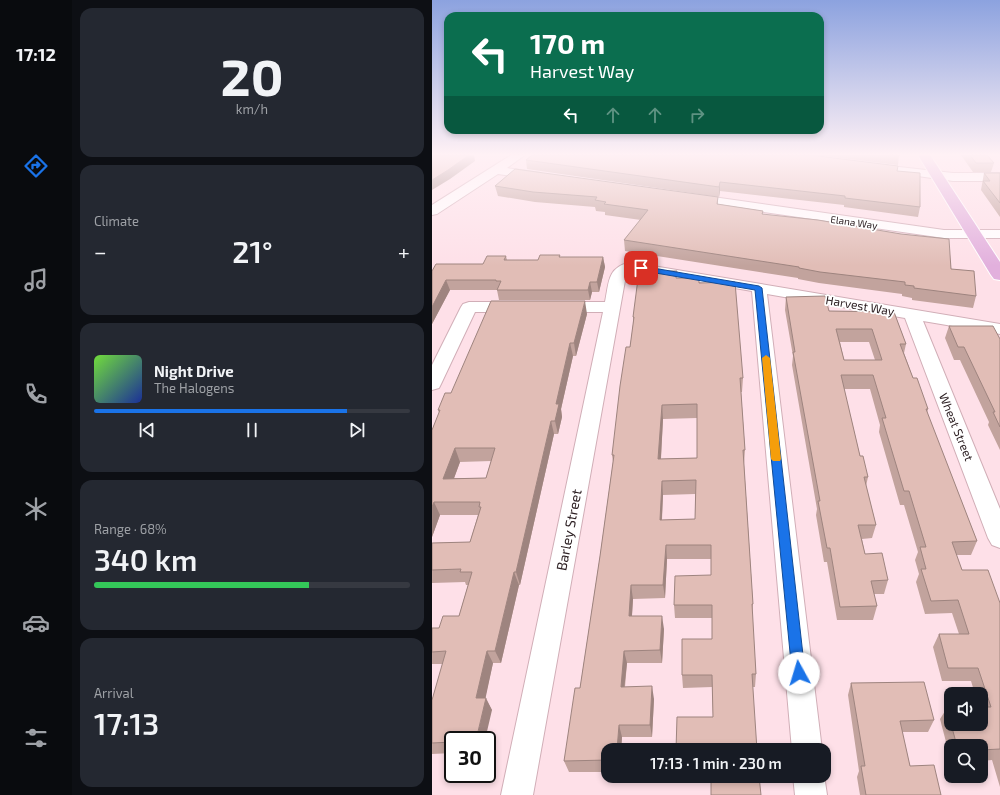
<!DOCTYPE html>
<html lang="en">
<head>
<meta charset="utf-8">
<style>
  :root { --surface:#171b24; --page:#242831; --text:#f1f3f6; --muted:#9ea1a6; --line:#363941; --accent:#1a73e8 }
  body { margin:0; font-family:"Exo 2",sans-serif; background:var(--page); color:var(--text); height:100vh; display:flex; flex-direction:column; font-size:15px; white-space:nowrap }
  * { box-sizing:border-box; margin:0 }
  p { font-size:13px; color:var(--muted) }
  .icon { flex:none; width:22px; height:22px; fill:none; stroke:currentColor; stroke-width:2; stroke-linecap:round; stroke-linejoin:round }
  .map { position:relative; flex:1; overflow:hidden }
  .panel { display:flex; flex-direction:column; gap:8px; padding:8px; background:#0d0f14; width:360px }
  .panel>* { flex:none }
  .banner { position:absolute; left:12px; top:12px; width:380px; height:122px; border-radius:12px; box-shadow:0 2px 6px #0003; background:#0b6e4f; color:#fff; overflow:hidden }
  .fabs { position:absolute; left:512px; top:687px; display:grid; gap:8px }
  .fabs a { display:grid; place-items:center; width:44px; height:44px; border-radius:8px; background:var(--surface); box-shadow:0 2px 6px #0003; font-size:20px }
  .speed { position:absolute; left:12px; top:731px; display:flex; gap:8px; font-size:20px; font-weight:700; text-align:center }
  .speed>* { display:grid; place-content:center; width:52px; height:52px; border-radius:50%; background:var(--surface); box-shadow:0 2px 6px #0003; line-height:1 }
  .speed .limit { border:2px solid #111; border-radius:6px; background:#fff; color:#111 }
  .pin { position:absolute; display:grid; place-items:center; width:34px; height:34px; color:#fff; margin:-17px; border-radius:8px; box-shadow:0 2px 6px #0006 }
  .me { position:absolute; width:44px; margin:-22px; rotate:354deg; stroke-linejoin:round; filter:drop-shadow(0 0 3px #0008) }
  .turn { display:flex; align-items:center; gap:14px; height:84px; padding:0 20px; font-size:18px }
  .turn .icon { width:52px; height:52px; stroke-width:2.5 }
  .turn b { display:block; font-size:28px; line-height:34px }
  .lanes { display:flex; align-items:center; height:38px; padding:0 20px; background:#0003; justify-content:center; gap:20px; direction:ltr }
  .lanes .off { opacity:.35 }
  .big { font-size:30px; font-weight:600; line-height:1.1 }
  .panel .tile { flex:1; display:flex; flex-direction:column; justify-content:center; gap:6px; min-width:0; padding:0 14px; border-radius:12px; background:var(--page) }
  .panel .dial { align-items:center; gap:0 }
  .dial b { font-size:52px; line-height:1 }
  .song { display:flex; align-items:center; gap:12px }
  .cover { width:48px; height:48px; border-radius:6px; background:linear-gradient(135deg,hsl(100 70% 55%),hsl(230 70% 35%)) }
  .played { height:4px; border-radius:2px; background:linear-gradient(90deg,var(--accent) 80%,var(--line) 80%) }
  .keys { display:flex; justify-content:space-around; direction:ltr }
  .heat { display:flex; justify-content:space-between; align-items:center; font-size:22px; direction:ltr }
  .charge { height:6px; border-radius:3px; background:linear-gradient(90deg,#34c759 68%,var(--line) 0) }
  .trip { position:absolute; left:169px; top:743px; width:230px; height:40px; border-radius:12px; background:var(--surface); box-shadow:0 2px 6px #0003; font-weight:600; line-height:40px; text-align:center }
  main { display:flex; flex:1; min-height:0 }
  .tabs { display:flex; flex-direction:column; width:72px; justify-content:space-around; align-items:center; background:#090b0e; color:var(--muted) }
  .tabs .icon { width:28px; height:28px }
  .tabs .current { color:var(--accent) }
  .tabs b { font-size:18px; color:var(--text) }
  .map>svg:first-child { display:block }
</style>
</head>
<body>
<main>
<nav class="tabs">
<b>17:12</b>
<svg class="icon current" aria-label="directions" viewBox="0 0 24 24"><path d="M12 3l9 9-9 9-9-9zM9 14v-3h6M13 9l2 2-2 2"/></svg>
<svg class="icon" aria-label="music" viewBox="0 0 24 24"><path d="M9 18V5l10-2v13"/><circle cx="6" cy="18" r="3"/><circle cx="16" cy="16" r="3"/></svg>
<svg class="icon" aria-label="phone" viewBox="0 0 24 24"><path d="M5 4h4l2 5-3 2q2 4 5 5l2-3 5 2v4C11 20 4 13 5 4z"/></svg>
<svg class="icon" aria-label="climate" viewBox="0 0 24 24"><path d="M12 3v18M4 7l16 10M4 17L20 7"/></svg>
<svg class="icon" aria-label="car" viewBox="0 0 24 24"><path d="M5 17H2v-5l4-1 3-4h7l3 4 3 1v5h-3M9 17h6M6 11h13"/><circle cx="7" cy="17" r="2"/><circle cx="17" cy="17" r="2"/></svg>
<svg class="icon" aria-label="filters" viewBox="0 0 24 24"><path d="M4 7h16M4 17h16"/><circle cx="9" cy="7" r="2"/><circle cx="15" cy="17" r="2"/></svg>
</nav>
<section class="panel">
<div class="tile dial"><b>20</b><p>km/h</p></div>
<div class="tile"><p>Climate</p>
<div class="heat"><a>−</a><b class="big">21°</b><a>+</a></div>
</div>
<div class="tile">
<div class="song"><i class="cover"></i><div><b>Night Drive</b><p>The Halogens</p></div></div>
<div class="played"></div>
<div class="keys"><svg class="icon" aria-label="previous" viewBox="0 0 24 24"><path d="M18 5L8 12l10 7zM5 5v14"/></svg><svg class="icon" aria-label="pause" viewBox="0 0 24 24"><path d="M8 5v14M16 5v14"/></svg><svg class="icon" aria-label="next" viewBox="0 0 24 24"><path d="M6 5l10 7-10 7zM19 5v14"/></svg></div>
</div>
<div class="tile"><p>Range · 68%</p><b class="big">340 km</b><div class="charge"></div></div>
<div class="tile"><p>Arrival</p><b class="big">17:13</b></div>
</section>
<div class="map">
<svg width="568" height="795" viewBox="0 0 568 795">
  <rect width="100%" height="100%" fill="#fee0e8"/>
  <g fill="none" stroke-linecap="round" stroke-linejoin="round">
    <!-- minor casing -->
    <g stroke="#d1aeb7" stroke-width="2">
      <path id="minor" d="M79,155H93L75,168L109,173L111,176L109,179L105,180L66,174L5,214L0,215V205Z
        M440,164L521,173H568V181H521L436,169L434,167L436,165Z
        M260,194L512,230H568V238H512L256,201L254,198L256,195Z
        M196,263L209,264L568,324V334L491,321L568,509V548L560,545L556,538L473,318L335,294L390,750H360L320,291L209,272H197L194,275L101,795H69L171,312H129L123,310L121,307L123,304L129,302H173C177,284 175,268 196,263Z
        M37,302H82L88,304L90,307L88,310L82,312H43L9,384L7,388L0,390V365L29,307L31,304Z
        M392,775L395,795H363L361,776H392Z"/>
    </g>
    <!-- major casing -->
    <g stroke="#fff" stroke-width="2">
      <path id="major" d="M486,155H498L568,262V280L562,279L559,275Z"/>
    </g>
    <!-- minor -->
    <use href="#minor" fill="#fff" fill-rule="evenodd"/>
    <!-- major -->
    <use href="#major" fill="#e2b0dd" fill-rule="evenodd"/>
  </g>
  <!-- wall -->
  <path fill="#c2a39d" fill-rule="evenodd" d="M384,155H467L466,165Z
    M529,155H555L562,163L559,172H541Z
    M94,160L465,171L488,207L486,217L412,207V205L288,191L287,197L95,169Z
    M552,173H568V217L549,190Z
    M63,186L286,197V204L331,211V214L519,269L544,296L541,308L480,300V298L470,296V294L387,283L366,279V278L193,251L192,240L209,220L173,215V212L164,211L163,207L103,202L66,196Z
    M128,255V257H171L173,267L167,292H160L158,300H67L65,290H18L0,324V271L51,264L74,256L75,260H106Z
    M245,278L267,283L311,378L310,392H309L313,450L312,464L321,604L320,614L324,674L323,687H321L281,717L280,687L251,688L250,675L280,639V618H243L242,605L279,575V559H235L233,598L201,599L200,616L232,629L230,663H195L193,687L222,699L220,737H190L189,750H176V772H137L132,761L148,688L168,556L181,462L180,455L198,347L201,325V317ZM265,418V458L229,459L231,419ZM263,494V519L230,520L231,495Z
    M354,297L397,311L462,312L474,344L472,353L481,378L496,409L495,413L545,541L539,555H524L530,570L568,603V787L560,760L549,761V746H519V761L508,719L515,708L549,724V694H543L539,681H510L501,647L507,634H527L520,613L493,614L484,582L487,574L483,560L486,552L472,505H468L447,432L448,425L438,389H412L428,456L436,477L434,486L444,525L440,538L430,539L433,554L456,580L452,594H442L445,606L441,620H405L395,562H392L384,515L385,509L360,365L361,356L353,310ZM408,342H437L443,360H412Z
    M155,314L144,356H141L129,409L130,417L126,434H122L88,585H87L69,663H61L53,698L60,710L21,740V753L0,754V700L11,664H0V628H7L27,616L36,585H34L33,582L0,583V543L38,542L46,515H8L0,537V430L7,413L6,410L19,393ZM59,461L54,478H22L28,462Z
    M517,326L568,339V450L556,425L557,422L528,360H522L513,338Z
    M419,683L502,720L496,732H470L478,766L509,795H428L425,777L427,771L416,695Z"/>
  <!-- shaded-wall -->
  <path fill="#9e847f" d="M37,155H42L43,161L18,179L0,190V180Z
    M288,182V191L287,197V187Z
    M171,257L173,267L167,292L165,282Z
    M14,280L18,290L0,324V307Z
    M158,282L160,292L158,300L156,290Z
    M153,301L155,314L144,356L142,343Z
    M138,343L141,356L129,409L130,417L126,434L123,421L124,404Z
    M230,405L231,419L228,473L226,459Z
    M119,421L122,434L88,585L84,572Z
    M23,448L28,462L17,492L11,479Z
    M230,481L231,495L229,534L228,520Z
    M2,502L8,515L0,537V507Z
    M234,545L235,559L233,598L231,585Z
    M82,572L87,585L69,663L63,651Z
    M199,585L201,599L199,629L197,616Z
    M230,616L232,629L230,663L228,650Z
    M55,651L61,663L51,710L44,698Z
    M192,651L195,663L191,699L189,687Z
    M220,686L222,699L220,737L218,725Z
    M54,698L60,710L53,740H44Z
    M187,725L190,737L189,750H185Z"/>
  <!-- building -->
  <path fill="#e1bdb6" stroke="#9e847f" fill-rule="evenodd" d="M0,155H37L16,170L0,180Z
    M100,155H378L466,166L465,171L488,173V207L413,198V196L288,182L287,187L94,160Z
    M457,155H467V156Z
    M538,155H555L562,163H544Z
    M83,169L286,197L285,204L331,211L330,214L386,220L469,234L517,239L519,269L542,271L544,296L482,288V286L473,285V282L388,272L367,268V267L192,240L216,210L172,204L174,202L163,200L165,197L101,192L63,186Z
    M552,173H568V203L551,181H558Z
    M108,255H128L127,257H171L165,282H158L156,290H65L69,281H64V280H14L0,307V271L4,264H51L55,256H74L72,260H106Z
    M207,271H245L244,278H267V283L303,282L311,378H308L313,450H311L321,604H320L324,674H320L325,750H244L245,717H281L280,675H250V639H280V605H242L243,576L279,575V545H234L231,585H199L197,616H230L228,650L192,651L189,687L220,686L218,725H187L185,750H176V760L132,761L143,688H148L168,556L182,455H180L188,386L194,347H198L202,317H201ZM265,404V458L226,459L230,405ZM264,480L263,519L228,520L230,481Z
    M393,296L397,311L462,312L474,344H468L481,378H485L496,409H494L545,541L520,542L530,570H556L568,603V749L549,750V746H525L519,724H549V707H559L546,668H516L507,634H537L526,600L499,601L489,569H494L488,547H494L477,491H472L450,418H454L441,375H409L428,456H431L436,477H432L444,525H426L433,554L450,553L456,580L439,581L445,606L408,607L398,548H395L386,501H388L361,352H363L354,297ZM404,329H440L450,360H412Z
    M59,301H153L142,343H138L124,404H127L123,421H119L84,572H82L63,651H55L44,698H54L44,740H21V742L0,743V700L14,651L0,652V628H7L11,616H27L40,572H28L29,569L0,570V543L38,542L49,507H47L48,502H2L0,507V430L8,410H6L13,393H19ZM23,448H63L54,478L11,479Z
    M517,326H561L568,339V427L561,412H563L532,347H526Z
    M492,682L502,720L468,721L478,766L502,765L509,795H434L429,766H433L419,683Z
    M515,708H519V724Z
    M279,776H327L329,795H279Z"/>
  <!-- sky -->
  <linearGradient id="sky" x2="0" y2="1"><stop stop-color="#8ca2df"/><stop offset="0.58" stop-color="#fff1f5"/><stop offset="1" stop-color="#fff1f5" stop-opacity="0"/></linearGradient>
  <rect width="568" height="266" fill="url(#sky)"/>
  <!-- route -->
  <path fill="#1a73e8" stroke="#114b97" d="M209,266L327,286L330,288L373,673L371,678L367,680L362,678L360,673L323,290L206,270L205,268Z"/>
  <!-- slow -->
  <path fill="#f59e0b" d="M334,355L338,358L349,459L348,461H341L339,459L330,358Z"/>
  <g text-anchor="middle" stroke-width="3.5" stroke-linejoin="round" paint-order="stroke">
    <!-- far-street labels -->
    <g font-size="10" fill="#2e2124" stroke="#fff">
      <text transform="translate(422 222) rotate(8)" y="4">Elana Way</text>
    </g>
    <!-- street labels -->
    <g font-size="12" fill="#2e2124" stroke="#fff">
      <text transform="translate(428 306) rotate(10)" y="4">Harvest Way</text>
      <text transform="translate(524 427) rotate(68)" y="4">Wheat Street</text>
    </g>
    <!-- near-street labels -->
    <g font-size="14" fill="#2e2124" stroke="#fff">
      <text transform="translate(137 530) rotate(-79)" y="5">Barley Street</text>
    </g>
  </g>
</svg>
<div class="fabs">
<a><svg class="icon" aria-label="sound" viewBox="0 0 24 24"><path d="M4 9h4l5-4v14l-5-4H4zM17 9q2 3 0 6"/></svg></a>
<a><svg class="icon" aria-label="search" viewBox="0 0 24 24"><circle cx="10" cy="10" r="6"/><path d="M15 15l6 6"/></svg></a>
</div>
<div class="speed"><div class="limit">30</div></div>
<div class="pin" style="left:209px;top:268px;background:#d93025"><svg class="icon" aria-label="arrive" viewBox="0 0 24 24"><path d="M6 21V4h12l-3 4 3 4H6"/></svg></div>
<svg class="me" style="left:367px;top:673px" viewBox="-20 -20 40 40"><circle r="19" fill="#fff"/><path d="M0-13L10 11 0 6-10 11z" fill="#1a73e8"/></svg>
<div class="trip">17:13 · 1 min · 230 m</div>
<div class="banner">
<div class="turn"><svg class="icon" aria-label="left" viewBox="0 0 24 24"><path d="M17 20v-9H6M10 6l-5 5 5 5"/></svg><div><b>170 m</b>Harvest Way</div></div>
<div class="lanes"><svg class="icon" aria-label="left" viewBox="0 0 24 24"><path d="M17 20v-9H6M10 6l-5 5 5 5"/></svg><svg class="icon off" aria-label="ahead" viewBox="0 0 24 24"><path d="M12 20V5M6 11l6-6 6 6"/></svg><svg class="icon off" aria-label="ahead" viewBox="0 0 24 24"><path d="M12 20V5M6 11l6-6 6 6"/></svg><svg class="icon off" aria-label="right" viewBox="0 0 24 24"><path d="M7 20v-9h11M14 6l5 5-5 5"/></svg></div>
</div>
</div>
</main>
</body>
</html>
